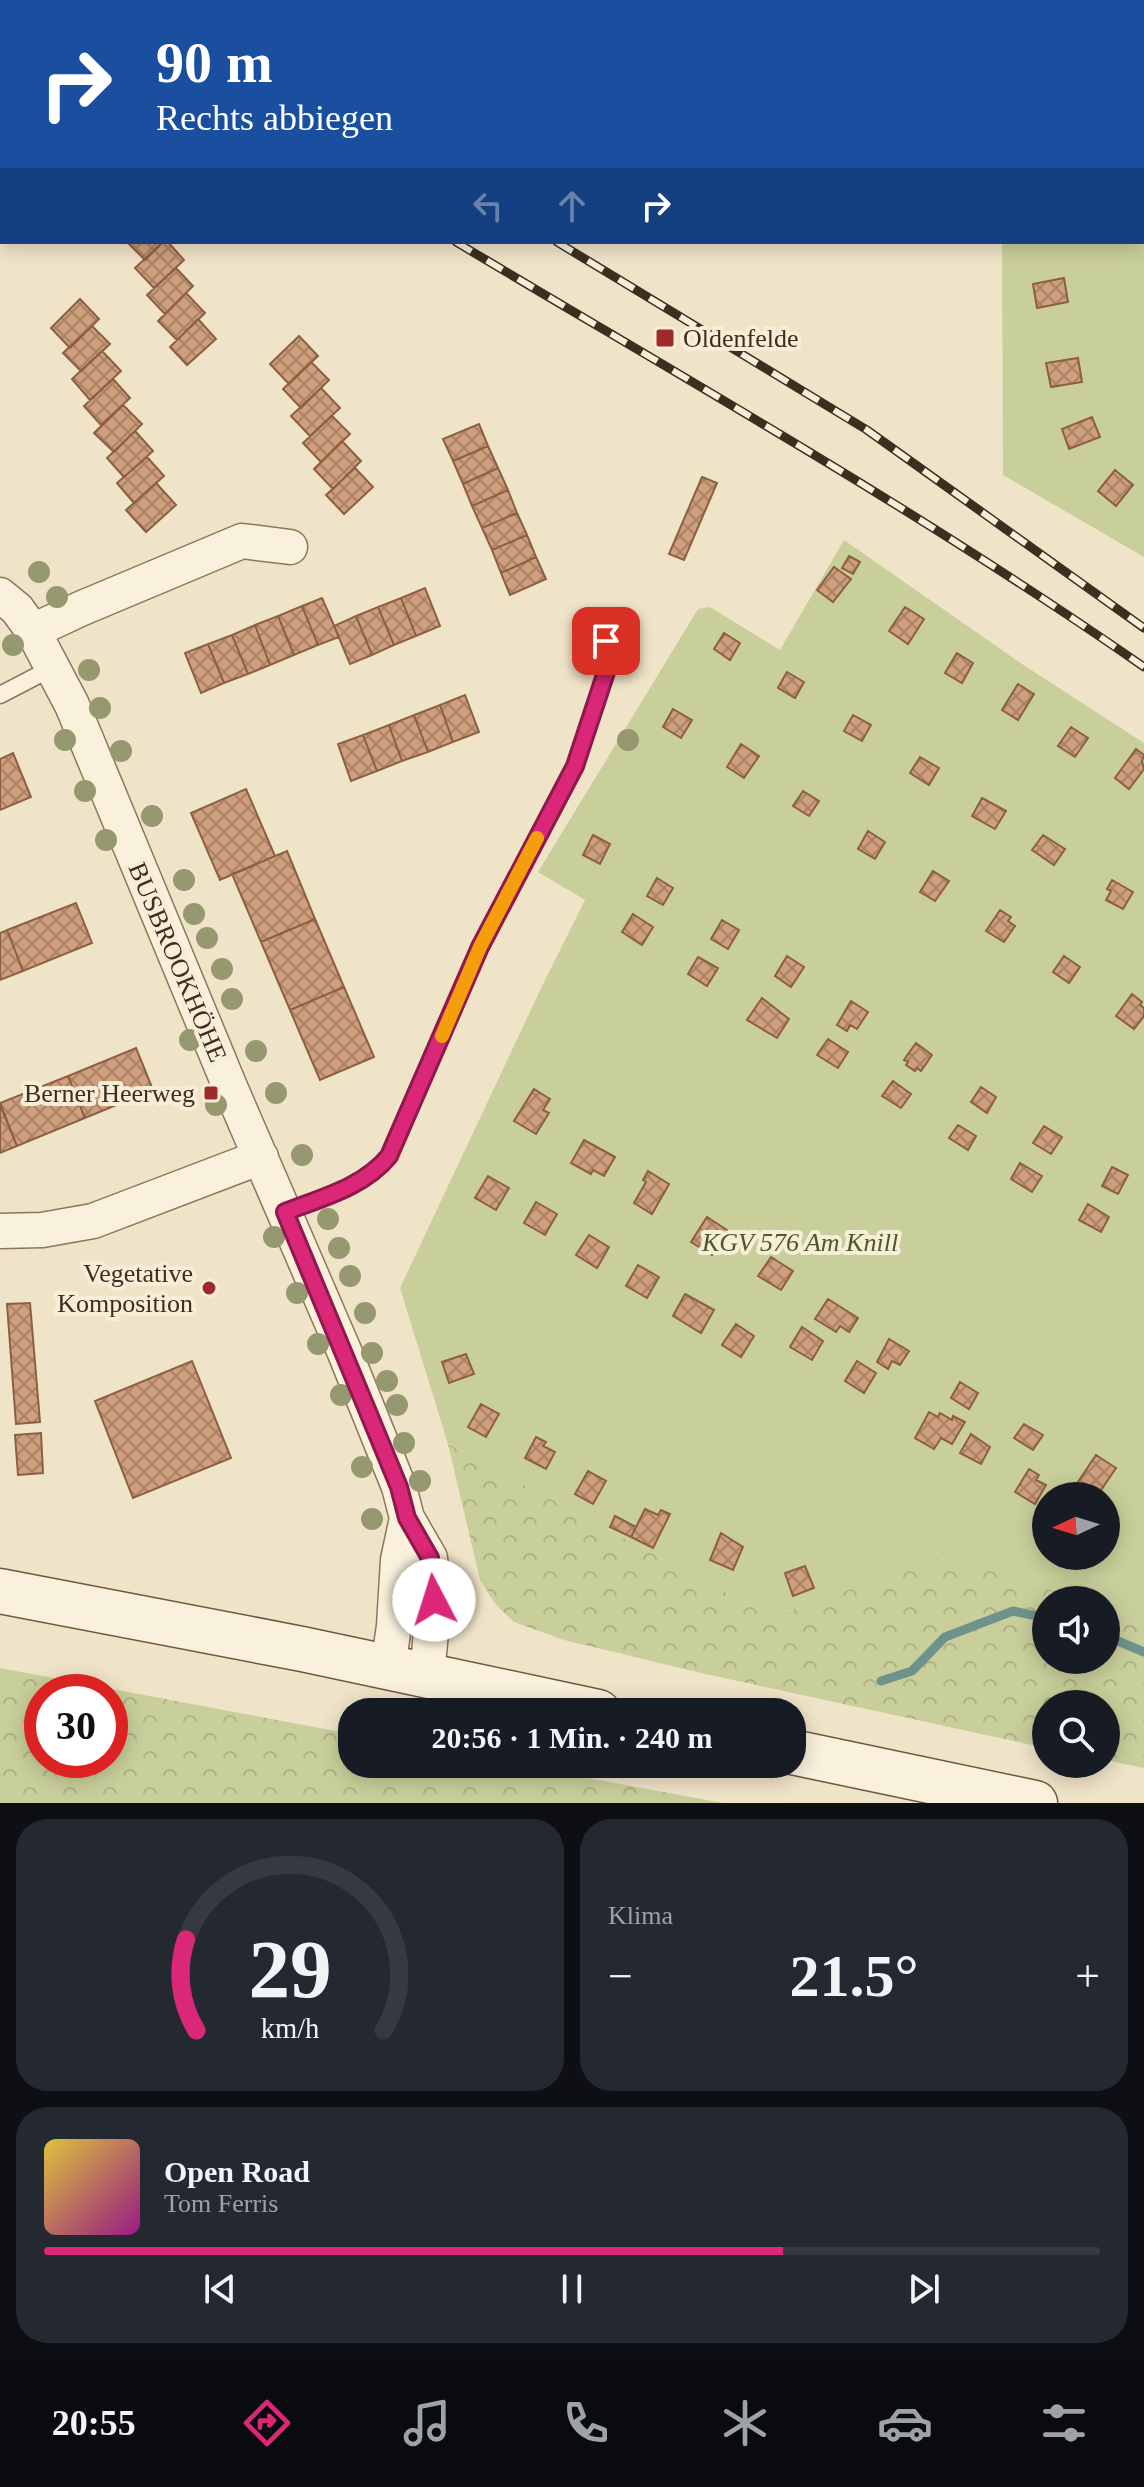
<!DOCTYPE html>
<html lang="de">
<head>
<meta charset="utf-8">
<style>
  :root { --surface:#171b24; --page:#242831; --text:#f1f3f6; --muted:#9ea1a6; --line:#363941; --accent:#db2777 }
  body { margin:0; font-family:"Times New Roman",serif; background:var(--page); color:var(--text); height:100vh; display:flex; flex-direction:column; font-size:30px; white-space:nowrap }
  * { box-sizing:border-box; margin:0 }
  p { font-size:26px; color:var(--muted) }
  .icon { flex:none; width:44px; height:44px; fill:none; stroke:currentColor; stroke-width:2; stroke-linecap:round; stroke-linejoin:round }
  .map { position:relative; height:1803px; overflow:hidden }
  .panel { display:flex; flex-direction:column; gap:16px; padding:16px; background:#0d0f14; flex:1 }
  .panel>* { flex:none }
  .hud { position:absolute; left:0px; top:0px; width:1144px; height:244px; box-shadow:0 4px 20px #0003; background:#1a4fa0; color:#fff; overflow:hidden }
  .needle { width:52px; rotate:266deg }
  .fabs { position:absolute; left:1032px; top:1482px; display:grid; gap:16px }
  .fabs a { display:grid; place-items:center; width:88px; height:88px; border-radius:50%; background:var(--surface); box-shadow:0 4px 20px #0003; font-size:40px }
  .speed { position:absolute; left:24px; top:1674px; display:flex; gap:16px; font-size:40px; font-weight:700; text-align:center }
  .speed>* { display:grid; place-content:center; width:104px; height:104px; border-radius:50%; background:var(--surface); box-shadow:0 4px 20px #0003; line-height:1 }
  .speed .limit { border:12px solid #d22; background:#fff; color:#111 }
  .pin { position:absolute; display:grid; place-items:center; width:68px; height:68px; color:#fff; margin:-34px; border-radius:16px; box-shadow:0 4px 12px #0006 }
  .me { position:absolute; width:88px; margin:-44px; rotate:355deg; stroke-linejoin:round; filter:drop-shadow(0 0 6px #0008) }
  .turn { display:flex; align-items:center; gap:28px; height:168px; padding:0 24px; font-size:36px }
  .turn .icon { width:104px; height:104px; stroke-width:2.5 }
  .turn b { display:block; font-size:56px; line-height:68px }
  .lanes { display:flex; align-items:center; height:76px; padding:0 24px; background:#0003; justify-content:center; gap:40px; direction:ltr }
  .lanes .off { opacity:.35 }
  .big { font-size:60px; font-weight:700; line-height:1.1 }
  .panel .widget { flex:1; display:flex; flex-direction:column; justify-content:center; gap:12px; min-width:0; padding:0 28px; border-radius:32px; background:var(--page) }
  .panel .dial { align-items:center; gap:0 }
  .dial svg { height:208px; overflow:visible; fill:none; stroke:var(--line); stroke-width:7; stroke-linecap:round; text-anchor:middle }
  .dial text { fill:var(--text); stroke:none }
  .song { display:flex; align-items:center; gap:24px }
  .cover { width:96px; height:96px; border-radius:12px; background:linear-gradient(135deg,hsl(50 70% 55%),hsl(310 70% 35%)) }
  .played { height:8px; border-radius:4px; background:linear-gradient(90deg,var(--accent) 70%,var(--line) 70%) }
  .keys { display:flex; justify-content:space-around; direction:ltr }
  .heat { display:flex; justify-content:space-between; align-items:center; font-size:44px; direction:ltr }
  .panel .tiles { flex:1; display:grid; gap:16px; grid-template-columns:1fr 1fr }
  .widget:last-child { grid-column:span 2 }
  .trip { position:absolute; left:338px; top:1698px; width:468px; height:80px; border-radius:32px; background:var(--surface); box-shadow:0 4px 20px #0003; font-weight:700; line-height:80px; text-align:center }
  .tab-bar { display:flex; height:128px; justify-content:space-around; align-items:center; background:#090b0e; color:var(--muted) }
  .tab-bar .icon { width:56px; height:56px }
  .tab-bar .active { color:var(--accent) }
  .tab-bar b { font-size:36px; color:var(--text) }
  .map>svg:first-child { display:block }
</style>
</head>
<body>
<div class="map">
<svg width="1144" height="1803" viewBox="0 0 1144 1803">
  <defs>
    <pattern id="forest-crowns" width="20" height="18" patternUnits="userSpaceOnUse" patternTransform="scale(2)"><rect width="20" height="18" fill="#c9cf9b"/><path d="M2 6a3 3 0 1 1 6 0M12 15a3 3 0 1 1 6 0" fill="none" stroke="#aeb285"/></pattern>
    <pattern id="building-cross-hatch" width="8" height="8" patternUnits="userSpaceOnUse" patternTransform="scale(2)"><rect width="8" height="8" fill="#cf9f7d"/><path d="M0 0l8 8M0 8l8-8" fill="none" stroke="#a98266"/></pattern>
  </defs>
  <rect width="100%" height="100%" fill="#f0e4c8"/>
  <!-- forest -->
  <path fill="url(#forest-crowns)" fill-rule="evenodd" d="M448,1444L772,1617L944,1555L1082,1600H1046V1660H1106V1608L1144,1620V1768L1106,1760V1704H1046V1748L701,1673L564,1640L514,1622L496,1605L480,1580Z
    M0,1668L352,1734V1764H512L723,1803H0ZM42,1692H110V1760H42Z"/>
  <!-- garden -->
  <path fill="#c9cf9b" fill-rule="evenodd" d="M1000,0H1144V557L1003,475L1002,242H1142V2Z
    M844,540L1025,666L1144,743V1620L1106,1608V1600H1082L944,1556L772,1617L448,1444L400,1288L544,982L585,900L538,872L698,609L710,607L780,650ZM1046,1496H1106V1556H1046Z"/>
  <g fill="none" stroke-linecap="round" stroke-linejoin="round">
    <!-- stream -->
    <path stroke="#6f938a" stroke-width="9" d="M1106,1636L1144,1652
      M881,1681L912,1671L945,1637L1013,1611L1046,1618"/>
  </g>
  <!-- building -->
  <path fill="url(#building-cross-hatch)" stroke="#8d5f41" stroke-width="2" d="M127,242H163L145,260Z
    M163,242H168L184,260L154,288L135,268Z
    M176,268L193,286L165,314L147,295Z
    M1064,278L1068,302L1037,308L1033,284Z
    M186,293L205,313L177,340L158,321Z
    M80,299L99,319L70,348L51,328Z
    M198,319L216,339L187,365L170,347Z
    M92,326L110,344L81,371L63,353Z
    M299,336L318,356L289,384L270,364Z
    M102,351L121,371L90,400L72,379Z
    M1078,358L1082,382L1051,387L1046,363Z
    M311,362L329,380L301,408L283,389Z
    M113,379L130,398L101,425L84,406Z
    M321,388L340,408L310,436L291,416Z
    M123,405L142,424L114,452L94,433Z
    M332,416L350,434L321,462L303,443Z
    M1092,417L1100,437L1069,449L1062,429Z
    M479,424L488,446L453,461L443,439Z
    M135,431L153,451L124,477L107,458Z
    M342,441L361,461L333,489L314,469Z
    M488,446L498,468L463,484L453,461Z
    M147,457L164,476L134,503L117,483Z
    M355,468L373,487L344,514L326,495Z
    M498,468L508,490L472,506L463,484Z
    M1115,470L1133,485L1116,506L1098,491Z
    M702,477L717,483L684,560L669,554Z
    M156,483L176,505L146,532L126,510Z
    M508,490L517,513L482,528L472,506Z
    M517,513L527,535L492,550L482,528Z
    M527,535L536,557L501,573L492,550Z
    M849,556L860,562L853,574L842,568Z
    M536,557L546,579L510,595L501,573Z
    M834,567L851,579L833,602L817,590Z
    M425,588L440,626L416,636L401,598Z
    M322,598L339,637L318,645L302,606Z
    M401,598L416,636L394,645L378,607Z
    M302,606L318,645L294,655L278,616Z
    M378,607L394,645L372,655L356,616Z
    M905,607L924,619L908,644L889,631Z
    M278,616L294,655L270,665L255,625Z
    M356,616L372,655L350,664L334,626Z
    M255,625L270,665L248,674L232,635Z
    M724,633L740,643L730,660L714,649Z
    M232,635L248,674L224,683L208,644Z
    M208,644L224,683L201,693L185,653Z
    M957,653L973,663L962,683L945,673Z
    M787,672L804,682L795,698L778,688Z
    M1018,684L1034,694L1018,720L1002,710Z
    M465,695L479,732L453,742L440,705Z
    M440,705L453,742L428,752L414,715Z
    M673,709L692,720L681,738L663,727Z
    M414,715L428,752L402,761L389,725Z
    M853,715L871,725L862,741L844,731Z
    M389,725L402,761L377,771L363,735Z
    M1071,727L1088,738L1075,757L1058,746Z
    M363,735L377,771L351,781L338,744Z
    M741,744L759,756L744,778L727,767Z
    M1136,749L1144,755L1142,761L1144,769L1129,789L1115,778Z
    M13,753L31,797L0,810V759Z
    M920,757L939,768L929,785L910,773Z
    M246,789L275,856L220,880L191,813Z
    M803,791L819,801L809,816L793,806Z
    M982,798L1006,811L995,829L972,816Z
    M868,831L885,842L875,859L858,849Z
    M593,835L610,844L600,864L583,855Z
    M1043,835L1065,849L1054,865L1032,850Z
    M287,851L315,919L261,942L232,874Z
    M933,871L949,881L935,901L920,892Z
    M657,878L673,888L663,905L647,896Z
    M1112,880L1133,892L1123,909L1106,900L1111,891L1107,889Z
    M76,903L92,943L23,971L7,930Z
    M1000,910L1011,917L1008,921L1015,926L1004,942L986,931Z
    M633,914L653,927L642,945L622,932Z
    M315,919L344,987L290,1010L261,942Z
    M722,920L739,930L728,949L711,939Z
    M7,930L23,971L0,980V933Z
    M787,956L804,967L791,987L775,976Z
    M1064,956L1080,967L1069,983L1053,972Z
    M698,957L718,968L707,986L688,974Z
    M344,987L374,1057L320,1080L290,1010Z
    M1132,994L1142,1002L1140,1005L1144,1008V1016L1134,1029L1116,1016Z
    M762,998L789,1019L777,1038L747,1020Z
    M851,1001L868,1012L857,1029L850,1025L847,1031L837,1025Z
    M828,1039L848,1052L838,1068L817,1055Z
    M916,1043L932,1055L921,1071L917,1068L915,1071L906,1065L908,1062L904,1060Z
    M136,1048L153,1090L85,1118L68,1076Z
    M68,1076L85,1118L17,1146L0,1103Z
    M893,1081L911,1094L901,1108L882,1096Z
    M981,1087L996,1097L987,1113L971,1102Z
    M534,1089L550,1099L543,1110L549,1113L536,1134L514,1121Z
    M0,1105L17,1146L0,1153Z
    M958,1125L976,1136L968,1150L949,1138Z
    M1044,1126L1062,1137L1051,1154L1033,1143Z
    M584,1140L615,1157L604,1176L593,1170L591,1174L571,1163Z
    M1020,1163L1042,1176L1032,1192L1011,1179Z
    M1112,1167L1128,1175L1118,1194L1102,1186Z
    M648,1171L669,1184L652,1214L634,1203L646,1182L643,1180Z
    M488,1176L509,1188L496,1210L475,1198Z
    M536,1202L557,1214L545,1235L524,1223Z
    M1088,1204L1109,1217L1101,1232L1079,1220Z
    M707,1217L727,1230L712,1255L691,1242Z
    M589,1235L609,1247L597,1268L576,1255Z
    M771,1257L793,1271L781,1290L758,1276Z
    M638,1265L659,1277L647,1298L626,1286Z
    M685,1294L714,1310L701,1333L673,1316Z
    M828,1299L858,1318L849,1332L840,1326L836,1332L815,1319Z
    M30,1303L40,1422L16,1424L7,1304Z
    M736,1324L754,1336L741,1357L722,1345Z
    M802,1327L823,1341L812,1360L790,1347Z
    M889,1339L909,1351L900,1365L892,1361L888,1369L877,1362Z
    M466,1354L474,1374L449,1383L442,1362Z
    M192,1361L231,1458L133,1498L95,1401Z
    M857,1361L876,1373L864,1393L845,1381Z
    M960,1382L978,1393L969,1409L951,1398Z
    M481,1404L499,1414L486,1437L468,1427Z
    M929,1412L938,1417L940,1413L952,1420L953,1416L965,1422L952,1444L941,1438L934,1449L915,1438Z
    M1024,1424L1043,1435L1033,1450L1014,1438Z
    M41,1433L43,1473L18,1475L15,1435Z
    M971,1434L990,1447L981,1464L960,1453Z
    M536,1437L546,1442L543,1446L555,1452L546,1469L525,1458Z
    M1096,1455L1116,1468L1097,1496H1087L1074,1488Z
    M1029,1469L1039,1475L1036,1480L1046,1485L1035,1504L1015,1492Z
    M588,1471L606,1481L593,1504L575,1494Z
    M645,1509L658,1515L661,1510L670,1514L653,1548L631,1537Z
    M615,1516L636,1527L631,1537L610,1527Z
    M721,1533L743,1547L733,1570L710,1560Z
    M805,1566L814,1588L793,1596L785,1573Z"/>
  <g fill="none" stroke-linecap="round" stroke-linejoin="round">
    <!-- lane casing -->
    <g stroke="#8d765c" stroke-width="19">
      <path id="lane" d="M0,695L52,668
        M285,1212C321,1198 363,1188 389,1156L480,947L575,766L611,657L602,625"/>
    </g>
    <!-- street casing -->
    <g stroke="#8d765c" stroke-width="37">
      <path id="street" d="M0,595L17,609L33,631L72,705L230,1087L345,1353L399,1487L407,1518L430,1558L434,1600L427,1675
        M33,631L80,609L242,541L290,547
        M0,1231L42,1230L93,1221L261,1157
        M388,1667L394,1626L398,1560L407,1518"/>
    </g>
    <!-- secondary casing -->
    <g stroke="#6f573f" stroke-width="47">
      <path id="secondary" d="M0,1591L302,1649L598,1712
        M792,1752L1035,1803"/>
    </g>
    <!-- lane -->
    <use href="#lane" stroke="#faf1dc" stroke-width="16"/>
    <!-- street -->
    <use href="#street" stroke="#faf1dc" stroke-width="34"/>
    <!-- secondary -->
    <use href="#secondary" stroke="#faf1dc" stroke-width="44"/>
    <!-- rail casing -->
    <g stroke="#3d2e20" stroke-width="9">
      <path id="rail" d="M49,0L53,2
        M139,0L142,2
        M456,242C687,380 923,513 1144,667
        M557,242L867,430L1144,628"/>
    </g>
    <!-- rail -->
    <use href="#rail" stroke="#f7eed8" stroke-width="6" stroke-dasharray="18" stroke-linecap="butt"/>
  </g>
  <!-- trees -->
  <g fill="#96986f">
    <circle cx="39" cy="572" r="11"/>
    <circle cx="57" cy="597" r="11"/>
    <circle cx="13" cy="645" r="11"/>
    <circle cx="89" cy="670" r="11"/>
    <circle cx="100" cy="708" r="11"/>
    <circle cx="65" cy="740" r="11"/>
    <circle cx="628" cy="740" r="11"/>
    <circle cx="121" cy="751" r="11"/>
    <circle cx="85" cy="791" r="11"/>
    <circle cx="152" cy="816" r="11"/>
    <circle cx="106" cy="840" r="11"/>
    <circle cx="184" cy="880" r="11"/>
    <circle cx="194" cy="914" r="11"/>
    <circle cx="207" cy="938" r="11"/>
    <circle cx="222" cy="969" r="11"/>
    <circle cx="232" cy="999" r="11"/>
    <circle cx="190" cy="1040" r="11"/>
    <circle cx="256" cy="1051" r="11"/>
    <circle cx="276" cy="1093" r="11"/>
    <circle cx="216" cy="1105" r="11"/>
    <circle cx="302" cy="1155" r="11"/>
    <circle cx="328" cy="1219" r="11"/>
    <circle cx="274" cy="1237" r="11"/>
    <circle cx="339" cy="1248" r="11"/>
    <circle cx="350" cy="1276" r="11"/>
    <circle cx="297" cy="1293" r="11"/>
    <circle cx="365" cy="1313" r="11"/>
    <circle cx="318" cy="1344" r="11"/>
    <circle cx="372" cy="1353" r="11"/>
    <circle cx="387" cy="1381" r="11"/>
    <circle cx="341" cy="1395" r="11"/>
    <circle cx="397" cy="1405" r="11"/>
    <circle cx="404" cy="1443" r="11"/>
    <circle cx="362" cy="1467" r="11"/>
    <circle cx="420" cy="1481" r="11"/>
    <circle cx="372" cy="1519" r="11"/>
  </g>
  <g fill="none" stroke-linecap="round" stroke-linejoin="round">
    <!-- route casing -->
    <g stroke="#8e194d" stroke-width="20">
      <path id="route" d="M434,1600L430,1558L407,1518L399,1487L366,1407L285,1212C321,1198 364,1187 389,1156L480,947L575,766L611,657L606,641"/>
    </g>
    <!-- route -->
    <use href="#route" stroke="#db2777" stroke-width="14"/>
    <!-- slow -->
    <path stroke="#f59e0b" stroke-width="14" d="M442,1036L480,947L537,838"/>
  </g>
  <!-- markers -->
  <g fill="#9e2a2b" stroke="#f7eed8" stroke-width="3">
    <rect x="655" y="328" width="20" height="20" rx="4"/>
    <rect x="203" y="1085" width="16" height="16" rx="4"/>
    <circle cx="209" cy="1288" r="8"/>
  </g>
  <g text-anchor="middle" stroke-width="8" stroke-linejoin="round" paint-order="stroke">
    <!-- poi labels -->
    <g font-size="26" fill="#3d2e20" stroke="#f7eed8" text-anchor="end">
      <text x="683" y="347" text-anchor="start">Oldenfelde</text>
      <text x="195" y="1102">Berner Heerweg</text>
      <text x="193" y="1282">Vegetative<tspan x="193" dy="30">Komposition</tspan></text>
    </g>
    <!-- street labels -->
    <g font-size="26" fill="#3d2e20" stroke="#f7eed8">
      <text transform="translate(178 962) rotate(67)" y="9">BUSBROOKHÖHE</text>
    </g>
    <!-- park labels -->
    <g font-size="26" font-style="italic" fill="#4d5a26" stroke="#f7eed8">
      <text x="800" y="1251">KGV 576 Am Knill</text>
    </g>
  </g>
</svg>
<div class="fabs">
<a><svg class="needle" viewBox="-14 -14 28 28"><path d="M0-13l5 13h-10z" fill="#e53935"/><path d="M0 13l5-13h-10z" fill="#9ea1a6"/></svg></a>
<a><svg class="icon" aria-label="sound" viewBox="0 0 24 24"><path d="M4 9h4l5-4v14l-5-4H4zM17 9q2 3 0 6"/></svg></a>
<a><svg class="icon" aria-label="search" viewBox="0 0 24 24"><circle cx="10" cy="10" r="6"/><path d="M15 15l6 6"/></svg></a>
</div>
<div class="speed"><div class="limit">30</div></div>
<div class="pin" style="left:606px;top:641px;background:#d93025"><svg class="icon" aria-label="arrive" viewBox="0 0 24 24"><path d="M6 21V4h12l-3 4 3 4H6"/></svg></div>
<svg class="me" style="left:434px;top:1600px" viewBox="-20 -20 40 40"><circle r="19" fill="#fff"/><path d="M0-13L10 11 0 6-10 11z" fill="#db2777"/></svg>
<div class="trip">20:56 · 1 Min. · 240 m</div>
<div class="hud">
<div class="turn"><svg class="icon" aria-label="right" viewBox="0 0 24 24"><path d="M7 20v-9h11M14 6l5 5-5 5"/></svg><div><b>90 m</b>Rechts abbiegen</div></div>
<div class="lanes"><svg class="icon off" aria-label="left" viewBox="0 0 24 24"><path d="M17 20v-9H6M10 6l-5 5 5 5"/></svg><svg class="icon off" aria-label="ahead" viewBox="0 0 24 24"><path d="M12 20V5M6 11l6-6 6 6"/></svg><svg class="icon" aria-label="right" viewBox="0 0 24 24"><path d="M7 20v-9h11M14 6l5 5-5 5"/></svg></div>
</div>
</div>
<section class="panel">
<div class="tiles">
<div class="widget dial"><svg viewBox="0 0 100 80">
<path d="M14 69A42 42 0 1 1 86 69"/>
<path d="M14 69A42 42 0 0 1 10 34" stroke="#db2777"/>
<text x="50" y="56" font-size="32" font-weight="700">29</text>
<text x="50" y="72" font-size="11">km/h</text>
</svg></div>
<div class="widget"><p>Klima</p>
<div class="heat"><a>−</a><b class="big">21.5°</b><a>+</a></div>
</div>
<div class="widget">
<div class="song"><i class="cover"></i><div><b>Open Road</b><p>Tom Ferris</p></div></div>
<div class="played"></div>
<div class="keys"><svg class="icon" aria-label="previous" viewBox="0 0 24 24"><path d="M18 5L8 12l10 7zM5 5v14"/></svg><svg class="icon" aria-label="pause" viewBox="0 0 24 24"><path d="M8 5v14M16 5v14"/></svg><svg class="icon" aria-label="next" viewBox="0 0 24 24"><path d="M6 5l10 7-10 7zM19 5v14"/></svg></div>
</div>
</div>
</section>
<nav class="tab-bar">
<b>20:55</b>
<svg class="icon active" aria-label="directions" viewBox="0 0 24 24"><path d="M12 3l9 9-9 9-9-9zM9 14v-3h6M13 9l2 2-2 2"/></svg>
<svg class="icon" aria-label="music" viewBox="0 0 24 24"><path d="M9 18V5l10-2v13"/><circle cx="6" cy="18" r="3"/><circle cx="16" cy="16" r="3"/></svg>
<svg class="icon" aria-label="phone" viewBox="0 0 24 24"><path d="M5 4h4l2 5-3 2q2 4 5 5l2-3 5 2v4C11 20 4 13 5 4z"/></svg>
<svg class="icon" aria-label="climate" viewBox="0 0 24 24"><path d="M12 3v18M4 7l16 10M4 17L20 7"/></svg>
<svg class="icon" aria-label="car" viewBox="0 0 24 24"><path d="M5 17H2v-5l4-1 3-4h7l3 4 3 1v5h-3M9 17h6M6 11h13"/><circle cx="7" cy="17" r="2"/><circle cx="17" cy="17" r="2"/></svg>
<svg class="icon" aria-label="filters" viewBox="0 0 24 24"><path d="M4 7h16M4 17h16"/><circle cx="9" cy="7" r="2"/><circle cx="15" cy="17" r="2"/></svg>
</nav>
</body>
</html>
